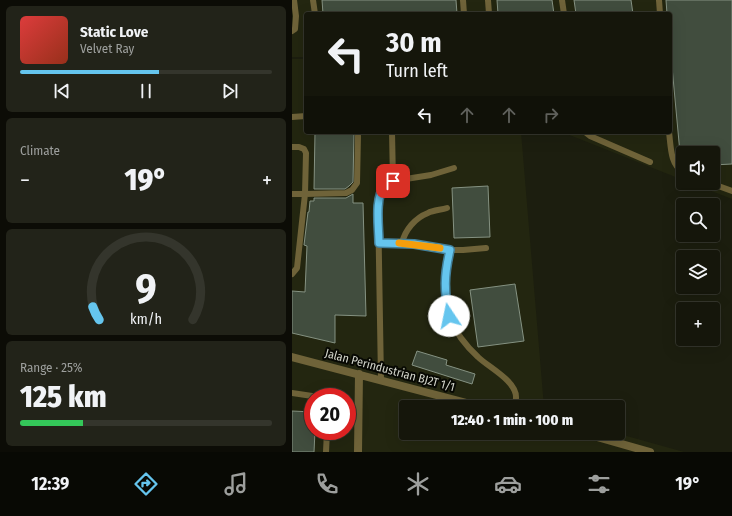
<!DOCTYPE html>
<html lang="en">
<head>
<meta charset="utf-8">
<style>
  :root { --surface:#15160b; --page:#222319; --text:#f1f3f6; --muted:#9d9f9d; --line:#34352c; --accent:#65c5ee }
  body { margin:0; font-family:"Fira Sans Condensed",sans-serif; background:var(--page); color:var(--text); height:100vh; display:flex; flex-direction:column; font-size:15px; white-space:nowrap }
  * { box-sizing:border-box; margin:0 }
  p { font-size:13px; color:var(--muted) }
  .icon { flex:none; width:22px; height:22px; fill:none; stroke:currentColor; stroke-width:2; stroke-linecap:round; stroke-linejoin:round }
  .map { position:relative; flex:1; overflow:hidden }
  .details { display:flex; flex-direction:column; gap:6px; padding:6px; background:#0c0c06; width:292px }
  .details>* { flex:none }
  .hud { position:absolute; left:12px; top:12px; width:368px; height:122px; border-radius:4px; box-shadow:0 4px 16px #0002,0 0 0 1px var(--line); background:#15160b; color:var(--text); overflow:hidden }
  .tools { position:absolute; left:384px; top:146px; display:grid; gap:8px }
  .tools a { display:grid; place-items:center; width:44px; height:44px; border-radius:4px; background:var(--surface); box-shadow:0 4px 16px #0002,0 0 0 1px var(--line); font-size:20px }
  .speed { position:absolute; left:12px; top:388px; display:flex; gap:8px; font-size:20px; font-weight:700; text-align:center }
  .speed>* { display:grid; place-content:center; width:52px; height:52px; border-radius:50%; background:var(--surface); box-shadow:0 4px 16px #0002,0 0 0 1px var(--line); line-height:1 }
  .speed .limit { border:6px solid #d22; background:#fff; color:#111 }
  .pin { position:absolute; display:grid; place-items:center; width:34px; height:34px; color:#fff; margin:-17px; border-radius:8px; box-shadow:0 2px 6px #0006 }
  .me { position:absolute; width:44px; margin:-22px; rotate:349deg; stroke-linejoin:round; filter:drop-shadow(0 0 3px #0008) }
  .turn { display:flex; align-items:center; gap:14px; height:84px; padding:0 16px; font-size:18px }
  .turn .icon { width:52px; height:52px; stroke-width:2.5 }
  .turn b { display:block; font-size:28px; line-height:34px }
  .lanes { display:flex; align-items:center; height:38px; padding:0 16px; background:#0003; justify-content:center; gap:20px; direction:ltr }
  .lanes .off { opacity:.35 }
  .big { font-size:30px; font-weight:800; line-height:1.1 }
  .details .widget { flex:1; display:flex; flex-direction:column; justify-content:center; gap:6px; min-width:0; padding:0 14px; border-radius:6px; background:var(--page) }
  .details .dial { align-items:center; gap:0 }
  .dial svg { height:104px; overflow:visible; fill:none; stroke:var(--line); stroke-width:7; stroke-linecap:round; text-anchor:middle }
  .dial text { fill:var(--text); stroke:none }
  .song { display:flex; align-items:center; gap:12px }
  .cover { width:48px; height:48px; border-radius:6px; background:linear-gradient(135deg,hsl(0 70% 55%),hsl(10 70% 35%)) }
  .played { height:4px; border-radius:2px; background:linear-gradient(90deg,var(--accent) 55%,var(--line) 55%) }
  .keys { display:flex; justify-content:space-around; direction:ltr }
  .heat { display:flex; justify-content:space-between; align-items:center; font-size:22px; direction:ltr }
  .charge { height:6px; border-radius:3px; background:linear-gradient(90deg,#34c759 25%,var(--line) 0) }
  .trip { position:absolute; left:107px; top:400px; width:226px; height:40px; border-radius:4px; background:var(--surface); box-shadow:0 4px 16px #0002,0 0 0 1px var(--line); font-weight:800; line-height:40px; text-align:center }
  .menu { display:flex; height:64px; justify-content:space-around; align-items:center; background:#080904; color:var(--muted) }
  .menu .icon { width:28px; height:28px }
  .menu .active { color:var(--accent) }
  .menu b { font-size:18px; color:var(--text) }
  main { display:flex; flex:1; min-height:0 }
  .map>svg:first-child { display:block }
</style>
</head>
<body>
<main>
<section class="details">
<div class="widget">
<div class="song"><i class="cover"></i><div><b>Static Love</b><p>Velvet Ray</p></div></div>
<div class="played"></div>
<div class="keys"><svg class="icon" aria-label="previous" viewBox="0 0 24 24"><path d="M18 5L8 12l10 7zM5 5v14"/></svg><svg class="icon" aria-label="pause" viewBox="0 0 24 24"><path d="M8 5v14M16 5v14"/></svg><svg class="icon" aria-label="next" viewBox="0 0 24 24"><path d="M6 5l10 7-10 7zM19 5v14"/></svg></div>
</div>
<div class="widget"><p>Climate</p>
<div class="heat"><a>−</a><b class="big">19°</b><a>+</a></div>
</div>
<div class="widget dial"><svg viewBox="0 0 100 80">
<path d="M14 69A42 42 0 1 1 86 69"/>
<path d="M14 69A42 42 0 0 1 9 59" stroke="#65c5ee"/>
<text x="50" y="56" font-size="32" font-weight="700">9</text>
<text x="50" y="72" font-size="11">km/h</text>
</svg></div>
<div class="widget"><p>Range · 25%</p><b class="big">125 km</b><div class="charge"></div></div>
</section>
<div class="map">
<svg width="440" height="452" viewBox="0 0 440 452">
  <rect width="100%" height="100%" fill="#1c1e0f"/>
  <!-- built -->
  <path fill="#232610" fill-rule="evenodd" d="M0,0H440V199L399,183H421V153H391V180L270,132H378V14H14V57H0Z
    M0,59H14V132H229L252,407H114V433H324L392,452H0ZM21,397H55V431H21Z"/>
  <!-- building -->
  <path fill="#414d3e" stroke="#859282" d="M30,0H164L165,14H31Z
    M205,0H260L262,14H206Z
    M282,0H339L341,14H284Z
    M374,0H440V164L421,165V153H388L378,45V14H375Z
    M23,132H62L61,182L57,186L53,189H22Z
    M196,186L198,237L162,238L160,188Z
    M61,194V203H71L74,316L43,315V343L0,333V291L13,292L15,246L12,245L16,212H17L18,201H22V198H54Z
    M223,284L232,341L186,347L178,290Z
    M125,351L155,360L154,365L183,374L180,384L120,365Z
    M0,411L21,412V431H23L22,452H0Z"/>
  <g fill="none" stroke-linecap="round" stroke-linejoin="round">
    <!-- lane -->
    <path stroke="#6f6339" stroke-width="6" d="M21,0L23,14
      M171,0L172,14
      M196,0L197,14
      M270,0L272,14
      M367,0L368,14
      M0,31L3,29L4,16L2,0
      M0,117L14,116
      M100,132L101,181
      M293,132L298,136L358,162
      M377,132C379,147 378,164 391,172
      M0,147H7L12,149L14,153L13,194L54,193L60,190L65,183L66,136
      M418,183L440,191
      M0,194H13L5,268L0,274
      M87,243L122,245L158,250H171L194,248
      M110,243C113,230 123,218 136,213C141,210 149,210 155,208
      M158,250C153,271 149,296 157,317C163,331 174,346 186,357C196,367 225,381 224,398C224,401 223,404 222,407
      M89,380L86,202L88,194L93,186L101,181L139,175L162,168
      M0,393L27,397
      M34,452L35,431"/>
    <!-- street -->
    <path stroke="#6f6339" stroke-width="8" d="M0,357L190,407
      M291,433L358,452
      M66,452L67,374"/>
  </g>
  <g fill="none" stroke-linecap="round" stroke-linejoin="round">
    <!-- route casing -->
    <g stroke="#42809b" stroke-width="10">
      <path id="route" d="M101,181C99,182 95,184 93,186C82,197 87,228 87,243L122,244L158,250C152,276 152,290 157,316"/>
    </g>
    <!-- route -->
    <use href="#route" stroke="#65c5ee" stroke-width="7"/>
    <!-- slow -->
    <path stroke="#f59e0b" stroke-width="7" d="M107,243L148,248"/>
  </g>
  <g text-anchor="middle" stroke-width="4" stroke-linejoin="round" paint-order="stroke">
    <!-- street labels -->
    <g font-size="12" fill="#d3d5cb" stroke="#070803">
      <text transform="translate(98 370) rotate(15)" y="4">Jalan Perindustrian BJ2T 1/1</text>
    </g>
  </g>
</svg>
<div class="tools">
<a><svg class="icon" aria-label="sound" viewBox="0 0 24 24"><path d="M4 9h4l5-4v14l-5-4H4zM17 9q2 3 0 6"/></svg></a>
<a><svg class="icon" aria-label="search" viewBox="0 0 24 24"><circle cx="10" cy="10" r="6"/><path d="M15 15l6 6"/></svg></a>
<a><svg class="icon" aria-label="layers" viewBox="0 0 24 24"><path d="M12 4l9 5-9 5-9-5zM3 14l9 5 9-5"/></svg></a>
<a>+</a>
</div>
<div class="speed"><div class="limit">20</div></div>
<div class="pin" style="left:101px;top:181px;background:#d93025"><svg class="icon" aria-label="arrive" viewBox="0 0 24 24"><path d="M6 21V4h12l-3 4 3 4H6"/></svg></div>
<svg class="me" style="left:157px;top:316px" viewBox="-20 -20 40 40"><circle r="19" fill="#fff"/><path d="M0-13L10 11 0 6-10 11z" fill="#65c5ee"/></svg>
<div class="trip">12:40 · 1 min · 100 m</div>
<div class="hud">
<div class="turn"><svg class="icon" aria-label="left" viewBox="0 0 24 24"><path d="M17 20v-9H6M10 6l-5 5 5 5"/></svg><div><b>30 m</b>Turn left</div></div>
<div class="lanes"><svg class="icon" aria-label="left" viewBox="0 0 24 24"><path d="M17 20v-9H6M10 6l-5 5 5 5"/></svg><svg class="icon off" aria-label="ahead" viewBox="0 0 24 24"><path d="M12 20V5M6 11l6-6 6 6"/></svg><svg class="icon off" aria-label="ahead" viewBox="0 0 24 24"><path d="M12 20V5M6 11l6-6 6 6"/></svg><svg class="icon off" aria-label="right" viewBox="0 0 24 24"><path d="M7 20v-9h11M14 6l5 5-5 5"/></svg></div>
</div>
</div>
</main>
<nav class="menu">
<b>12:39</b>
<svg class="icon active" aria-label="directions" viewBox="0 0 24 24"><path d="M12 3l9 9-9 9-9-9zM9 14v-3h6M13 9l2 2-2 2"/></svg>
<svg class="icon" aria-label="music" viewBox="0 0 24 24"><path d="M9 18V5l10-2v13"/><circle cx="6" cy="18" r="3"/><circle cx="16" cy="16" r="3"/></svg>
<svg class="icon" aria-label="phone" viewBox="0 0 24 24"><path d="M5 4h4l2 5-3 2q2 4 5 5l2-3 5 2v4C11 20 4 13 5 4z"/></svg>
<svg class="icon" aria-label="climate" viewBox="0 0 24 24"><path d="M12 3v18M4 7l16 10M4 17L20 7"/></svg>
<svg class="icon" aria-label="car" viewBox="0 0 24 24"><path d="M5 17H2v-5l4-1 3-4h7l3 4 3 1v5h-3M9 17h6M6 11h13"/><circle cx="7" cy="17" r="2"/><circle cx="17" cy="17" r="2"/></svg>
<svg class="icon" aria-label="filters" viewBox="0 0 24 24"><path d="M4 7h16M4 17h16"/><circle cx="9" cy="7" r="2"/><circle cx="15" cy="17" r="2"/></svg>
<b>19°</b>
</nav>
</body>
</html>
